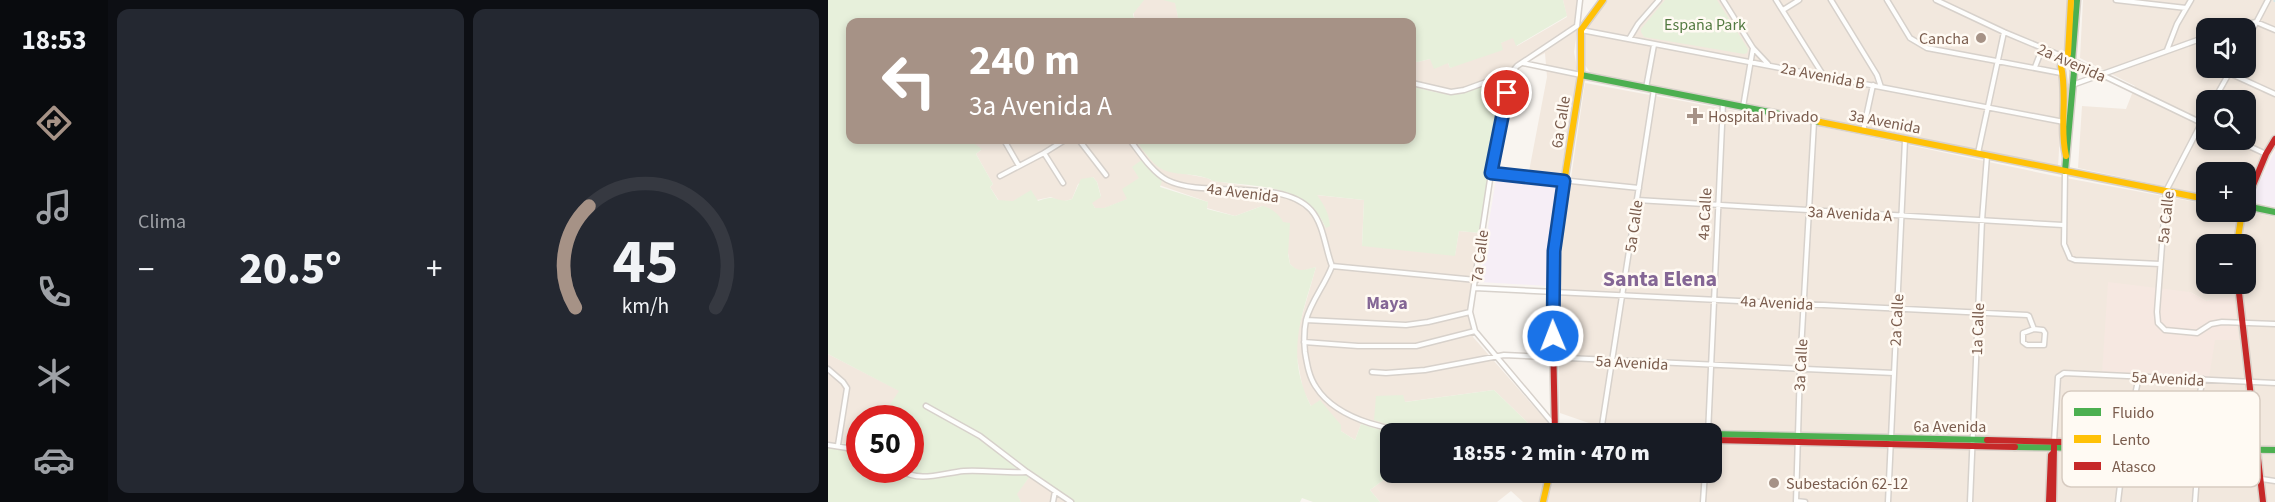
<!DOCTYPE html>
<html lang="es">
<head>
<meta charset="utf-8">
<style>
  :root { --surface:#171b24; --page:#242831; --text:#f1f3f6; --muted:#9ea1a6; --line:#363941; --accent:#a69286 }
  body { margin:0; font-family:"Source Sans 3",sans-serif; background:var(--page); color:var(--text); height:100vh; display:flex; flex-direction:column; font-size:22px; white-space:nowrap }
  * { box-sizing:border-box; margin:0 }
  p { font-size:20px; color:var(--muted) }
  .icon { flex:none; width:33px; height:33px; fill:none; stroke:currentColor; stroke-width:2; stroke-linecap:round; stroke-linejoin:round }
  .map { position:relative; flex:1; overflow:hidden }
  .sheet { display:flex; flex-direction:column; gap:9px; padding:9px; background:#0d0f14; width:720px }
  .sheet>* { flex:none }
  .top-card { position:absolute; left:18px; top:18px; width:570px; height:126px; border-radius:12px; box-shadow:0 3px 9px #0003; background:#a69286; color:#fff; overflow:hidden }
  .tools { position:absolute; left:1368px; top:18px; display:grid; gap:12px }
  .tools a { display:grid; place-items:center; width:60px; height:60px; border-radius:12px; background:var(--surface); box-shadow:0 3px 9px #0003; font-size:30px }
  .speed { position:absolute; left:18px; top:405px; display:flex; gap:12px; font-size:30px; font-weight:700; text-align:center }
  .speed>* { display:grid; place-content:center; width:78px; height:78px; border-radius:50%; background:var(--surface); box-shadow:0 3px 9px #0003; line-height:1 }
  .speed .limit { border:9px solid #d22; background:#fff; color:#111 }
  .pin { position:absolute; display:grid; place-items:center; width:51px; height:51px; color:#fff; margin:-26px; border:3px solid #fff; border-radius:50%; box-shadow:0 2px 6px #0007 }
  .me { position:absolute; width:66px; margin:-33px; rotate:359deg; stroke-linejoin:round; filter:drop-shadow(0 0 4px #0008) }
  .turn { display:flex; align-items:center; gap:21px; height:126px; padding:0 24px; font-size:27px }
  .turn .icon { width:78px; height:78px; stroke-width:2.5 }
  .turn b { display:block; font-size:42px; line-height:51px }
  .big { font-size:45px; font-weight:800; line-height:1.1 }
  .sheet .card { flex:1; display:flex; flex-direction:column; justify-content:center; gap:9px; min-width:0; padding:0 21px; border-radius:12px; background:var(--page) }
  .sheet .dial { align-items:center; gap:0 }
  .dial svg { height:156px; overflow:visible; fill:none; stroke:var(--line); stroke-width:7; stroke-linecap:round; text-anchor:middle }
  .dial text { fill:var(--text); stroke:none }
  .heat { display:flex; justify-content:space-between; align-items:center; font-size:33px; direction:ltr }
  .sheet .tiles { flex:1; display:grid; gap:9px; grid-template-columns:repeat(2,1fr) }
  .trip { position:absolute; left:552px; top:423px; width:342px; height:60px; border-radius:12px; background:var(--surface); box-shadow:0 3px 9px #0003; font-weight:800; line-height:60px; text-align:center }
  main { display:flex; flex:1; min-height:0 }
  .tabs { display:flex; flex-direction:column; width:108px; justify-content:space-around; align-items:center; background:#090b0e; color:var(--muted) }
  .tabs .icon { width:42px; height:42px }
  .tabs .on { color:var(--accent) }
  .tabs b { font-size:27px; color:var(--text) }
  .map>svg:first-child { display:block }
</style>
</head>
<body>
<main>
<nav class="tabs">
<b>18:53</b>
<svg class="icon on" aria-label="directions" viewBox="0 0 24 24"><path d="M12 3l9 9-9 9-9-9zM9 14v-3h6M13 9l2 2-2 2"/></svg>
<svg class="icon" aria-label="music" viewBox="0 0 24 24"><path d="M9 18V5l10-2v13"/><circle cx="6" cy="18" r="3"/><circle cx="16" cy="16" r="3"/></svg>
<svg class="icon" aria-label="phone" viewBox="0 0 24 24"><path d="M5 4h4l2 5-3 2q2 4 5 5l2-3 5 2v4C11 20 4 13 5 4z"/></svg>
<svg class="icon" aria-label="climate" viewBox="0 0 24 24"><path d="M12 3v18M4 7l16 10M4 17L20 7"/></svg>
<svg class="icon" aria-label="car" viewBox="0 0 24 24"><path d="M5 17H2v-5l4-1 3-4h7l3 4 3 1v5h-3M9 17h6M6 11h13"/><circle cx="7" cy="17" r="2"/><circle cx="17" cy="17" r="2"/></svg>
</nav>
<section class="sheet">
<div class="tiles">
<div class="card"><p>Clima</p>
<div class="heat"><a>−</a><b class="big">20.5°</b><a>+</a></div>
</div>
<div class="card dial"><svg viewBox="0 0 100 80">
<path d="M14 69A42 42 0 1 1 86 69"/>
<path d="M14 69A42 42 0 0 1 21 17" stroke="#a69286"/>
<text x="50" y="56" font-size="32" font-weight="700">45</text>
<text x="50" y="72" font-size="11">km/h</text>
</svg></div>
</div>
</section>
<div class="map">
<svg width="1447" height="502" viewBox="0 0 1447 502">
  <rect width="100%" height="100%" fill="#f9f5f0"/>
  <!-- residential -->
  <path fill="#f2e8de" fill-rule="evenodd" d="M308,0H347L351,22H307L304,4Z
    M735,0H749L750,27L746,52L750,73L731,185L699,182L719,77L717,53L672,77L633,95H620L584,86V61L590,62L602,59L620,63L622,68L685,37L689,46L739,17Z
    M780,0H1240L1238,50L1232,63L1235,83L1230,167L764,75L757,65L754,52L757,36L763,21Z
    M1255,0H1447V137L1418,197V172H1378V195L1250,168L1254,106L1298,109L1307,86L1252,58ZM1378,28H1418V68H1378ZM1378,100H1418V140H1378Z
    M757,83L990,126L1227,176L1378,204V212L1418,211L1447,217V449L778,429L732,413L729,283L731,259ZM1378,244H1418V284H1378ZM1362,292L1378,301L1388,300L1411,340H1387Z
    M141,140H307L329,165L337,170L379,178L385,181L454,191L467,196L489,212L498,228L488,195L536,200L534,245L627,255L631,231L652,233L641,307L643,331L645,337L723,426L725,433H702L697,425L701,424L666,390L576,402L549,396L587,433H563L533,424L527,440L513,431L483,406L475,390L469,358V333L488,267L474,271L468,270L462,264L458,242L434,206L407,216L379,208L380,202L311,178L300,199L269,211L263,202L273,196L269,182L265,177L250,184L244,199L233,202L223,197L175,207L162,187L165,184L148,154L153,150Z
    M0,354L72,391L53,418H32L31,443L0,444Z
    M884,443L1447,455V502H718L727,473L884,472Z
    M622,472L718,473L711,502H695L683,491L669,502H552L542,490L565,473H574L580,483L591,473H614L616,476Z
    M202,476L240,502H193L188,494Z"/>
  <!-- commercial -->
  <path fill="#f6e8e1" d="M1280,282L1362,292L1378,301L1405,296L1411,340H1387L1381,378L1274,373Z"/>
  <!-- education -->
  <path fill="#f6eef6" d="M1447,151V207L1430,203L1426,198L1428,189Z
    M668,179L731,185L720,286L651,282Z"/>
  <!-- green -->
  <path fill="#e7f0db" d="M0,0H316L305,14L307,22H22V140H141L154,149L148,154L165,184L162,187L170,200L185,201L203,190L210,201C214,200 220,197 225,198C233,200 235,202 244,199L253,179L265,177L269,182L273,197L264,203L267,208H276L299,199L294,189L311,178L304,167L315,159L334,181L332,187L380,202L379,209L407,216L434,206C442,207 452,215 455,222L462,223L460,254L462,264C471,273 476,270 488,267C473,319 457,354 483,406L492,400L513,425V431L527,440L533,424L563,433L562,472L565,473L542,490L552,502H485L474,498L472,502H240L202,476L189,494L193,502H0V444L31,443L32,470H82V418H53L71,391L0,354Z
    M335,0H735L739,16L688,46L685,38L673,43L675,50L622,68L620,63L606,69L602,59L590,62L584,61V22H351L347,3Z
    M837,0H889L920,49L919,53L916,54L816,37L813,32V29Z
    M672,77L677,83L652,233L631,231L627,256L534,246L536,200L489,195C496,205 501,213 502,226L498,228C495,223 492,216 488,211C465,184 418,186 385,181C369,171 344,178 329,166C321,159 314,148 307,140H584V86C628,99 631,96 672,77Z
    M666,390L701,424L697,425L702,433H587L546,420L548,396L575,395L577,402Z"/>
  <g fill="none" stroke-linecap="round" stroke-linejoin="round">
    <!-- stream -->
    <path stroke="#d0e8ea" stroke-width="1.5" d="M1446,1H1447"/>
    <!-- street casing -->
    <g stroke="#d7d1cb" stroke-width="7">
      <path id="street" d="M895,0L925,48L940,64
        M948,0L997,78
        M1003,0L1049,75L1053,87
        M1059,0L1082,38L1099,48L1233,73
        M1108,0L1176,32L1241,59L1378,125
        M1288,0L1358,8
        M955,10L971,0
        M1405,28L1428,22L1447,30
        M753,30L1236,122
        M801,39L810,24L831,0
        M1418,42L1440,0
        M1339,50L1349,24L1363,0
        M695,63L753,75
        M1207,67L1214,49
        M1401,73L1447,94
        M584,83L623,92L636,90L683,73
        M1244,85L1378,37
        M818,88L826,45
        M1386,100L1404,68
        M915,107L925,48
        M1378,114L1338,191L1329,312L1330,323L1337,330L1369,333L1383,324L1394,322L1447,324
        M1035,131L1045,85
        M176,140L191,166
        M251,140L278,175
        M302,140C312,153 324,172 339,180C376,199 453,177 483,210C496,225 497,248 504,266
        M1408,140L1438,154
        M216,153L235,183
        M1150,153L1176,32
        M1237,171L1236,244L1242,258L1247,260L1332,264
        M663,173L811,188
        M172,176L216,153L237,140
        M809,200L1235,225
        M504,266C497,285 483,301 478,320C476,330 476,342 477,352C479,364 481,377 488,387C510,422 570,433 608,434
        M504,266L648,280
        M647,288L1199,315L1201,316L1206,329
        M478,320L578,325L600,322L642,312
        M1206,329L1215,330L1217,333L1216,345H1199L1195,342V333Z
        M476,342L530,346H588L647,331
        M0,369L15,382L19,388L10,445
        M544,372L558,373L597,370L676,355L1066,373
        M98,406L152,436L199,472L243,502
        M727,426L647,331L642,312L663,173L683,73L689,66L749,26L752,0
        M773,432L826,89
        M617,434L645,427
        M880,434L895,103
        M1226,441L1230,377L1236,373L1447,383
        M0,445L32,450
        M1360,447L1375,379
        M1368,469L1447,481
        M72,470C92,483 114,473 136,471C157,470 177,473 198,472
        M968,501L977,502
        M225,502L227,491
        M875,502L877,472
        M968,502L972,368L986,122
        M1060,502L1077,140
        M1142,502L1154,220L1159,156
        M1290,502L1297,443L1311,376
        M1367,502L1371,448"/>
    </g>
    <!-- fast casing -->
    <g stroke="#d9d2cb" stroke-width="9">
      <path id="fast" d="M753,75L992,122
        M1237,171L1246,72L1244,61L1249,0
        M1418,206L1447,212
        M884,434L1159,440
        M1187,447L1447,450"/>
    </g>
    <!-- slow casing -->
    <g stroke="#d9d2cb" stroke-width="9">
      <path id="slow" d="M992,122L1378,199
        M1238,156C1231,127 1240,97 1233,66L1240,54L1243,0
        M736,183L753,75V30L775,0
        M1409,244L1414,212
        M715,502L722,472"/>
    </g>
    <!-- jam casing -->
    <g stroke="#d9d2cb" stroke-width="9">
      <path id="jam" d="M1418,202L1438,154L1447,139
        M1410,284L1435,502
        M727,427L857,434
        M727,434L724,292L726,251L736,183
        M884,440L1187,447
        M1159,440L1353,445L1358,447
        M1221,502L1223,455L1225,453
        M1225,502L1226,446"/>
    </g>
    <!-- street -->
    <use href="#street" stroke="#fefefd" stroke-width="4"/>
    <!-- fast -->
    <use href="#fast" stroke="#4caf50" stroke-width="6"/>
    <!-- slow -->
    <use href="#slow" stroke="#ffc107" stroke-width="6"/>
    <!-- jam -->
    <use href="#jam" stroke="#c62828" stroke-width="6"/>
  </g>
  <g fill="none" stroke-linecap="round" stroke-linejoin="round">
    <!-- route casing -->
    <g stroke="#114b97" stroke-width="15">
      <path id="route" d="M679,93L663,173L736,181L726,251L725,336"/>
    </g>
    <!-- route -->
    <use href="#route" stroke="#1a73e8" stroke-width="10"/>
  </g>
  <!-- markers -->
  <g fill="#a69286" stroke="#fffaf3" stroke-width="2">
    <circle cx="1153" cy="38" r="6"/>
    <path d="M864 107h6v6h6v6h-6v6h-6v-6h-6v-6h6z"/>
    <circle cx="946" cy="483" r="6"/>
  </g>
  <g text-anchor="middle" stroke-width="5" stroke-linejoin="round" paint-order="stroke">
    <!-- park labels -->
    <g font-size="16" fill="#537a41" stroke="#fffaf3">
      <text x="877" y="30">España Park</text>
    </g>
    <!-- poi labels -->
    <g font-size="16" fill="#7a5c4d" stroke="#fffaf3" text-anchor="start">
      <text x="1141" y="44" text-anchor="end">Cancha</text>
      <text x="880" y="122">Hospital Privado</text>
      <text x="958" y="489">Subestación 62-12</text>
    </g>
    <!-- street labels -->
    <g font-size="16" fill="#7a5c4d" stroke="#fffaf3">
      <text transform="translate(1244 62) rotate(24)" y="6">2a Avenida</text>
      <text transform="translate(995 75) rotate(11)" y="6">2a Avenida B</text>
      <text transform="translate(1057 121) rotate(11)" y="6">3a Avenida</text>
      <text transform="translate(732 122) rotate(-81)" y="6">6a Calle</text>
      <text transform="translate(415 192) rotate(7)" y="6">4a Avenida</text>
      <text transform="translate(1022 213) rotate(3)" y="6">3a Avenida A</text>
      <text transform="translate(876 214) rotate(-87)" y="6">4a Calle</text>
      <text transform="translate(1337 217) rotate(-84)" y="6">5a Calle</text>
      <text transform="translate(805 226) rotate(-82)" y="6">5a Calle</text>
      <text transform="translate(651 256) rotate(-83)" y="6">7a Calle</text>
      <text transform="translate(949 302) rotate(3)" y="6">4a Avenida</text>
      <text transform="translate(1068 320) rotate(-87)" y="6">2a Calle</text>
      <text transform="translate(1149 329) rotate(-88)" y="6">1a Calle</text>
      <text transform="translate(804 362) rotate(3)" y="6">5a Avenida</text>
      <text transform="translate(972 365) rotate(-87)" y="6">3a Calle</text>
      <text transform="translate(1340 378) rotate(3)" y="6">5a Avenida</text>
      <text x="1122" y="432">6a Avenida</text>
    </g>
    <!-- neighbourhood labels -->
    <g font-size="18" font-weight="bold" fill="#846695" stroke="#fffaf3">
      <text x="559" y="309">Maya</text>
    </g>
    <!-- district labels -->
    <g font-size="22" font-weight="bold" fill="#846695" stroke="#fffaf3">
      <text x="832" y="286">Santa Elena</text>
    </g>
  </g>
  <!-- legend -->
  <rect x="1234" y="391" width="198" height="96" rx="9" fill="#fffaf3" stroke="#d7cbc1" stroke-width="1.5"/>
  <rect x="1246" y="408" width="27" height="8" fill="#4caf50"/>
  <rect x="1246" y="435" width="27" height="8" fill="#ffc107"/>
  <rect x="1246" y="462" width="27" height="8" fill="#c62828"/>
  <g font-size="16" fill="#7a5c4d">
    <text x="1284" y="418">Fluido</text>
    <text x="1284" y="445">Lento</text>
    <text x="1284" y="472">Atasco</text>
  </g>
</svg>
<div class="tools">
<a><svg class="icon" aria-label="sound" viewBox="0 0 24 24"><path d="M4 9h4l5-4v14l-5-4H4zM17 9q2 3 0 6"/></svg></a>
<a><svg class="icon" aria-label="search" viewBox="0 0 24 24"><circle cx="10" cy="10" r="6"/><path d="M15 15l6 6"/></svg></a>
<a>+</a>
<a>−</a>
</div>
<div class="speed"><div class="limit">50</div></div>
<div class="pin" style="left:679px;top:93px;background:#d93025"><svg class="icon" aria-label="arrive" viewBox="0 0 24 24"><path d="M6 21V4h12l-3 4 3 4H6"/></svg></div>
<svg class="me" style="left:725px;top:336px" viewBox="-20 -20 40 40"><circle r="17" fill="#1a73e8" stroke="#fff" stroke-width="3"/><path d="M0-11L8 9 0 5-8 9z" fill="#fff"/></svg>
<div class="trip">18:55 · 2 min · 470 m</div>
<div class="top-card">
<div class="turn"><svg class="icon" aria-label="left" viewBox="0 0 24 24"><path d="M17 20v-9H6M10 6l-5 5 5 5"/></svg><div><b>240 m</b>3a Avenida A</div></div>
</div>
</div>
</main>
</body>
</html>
